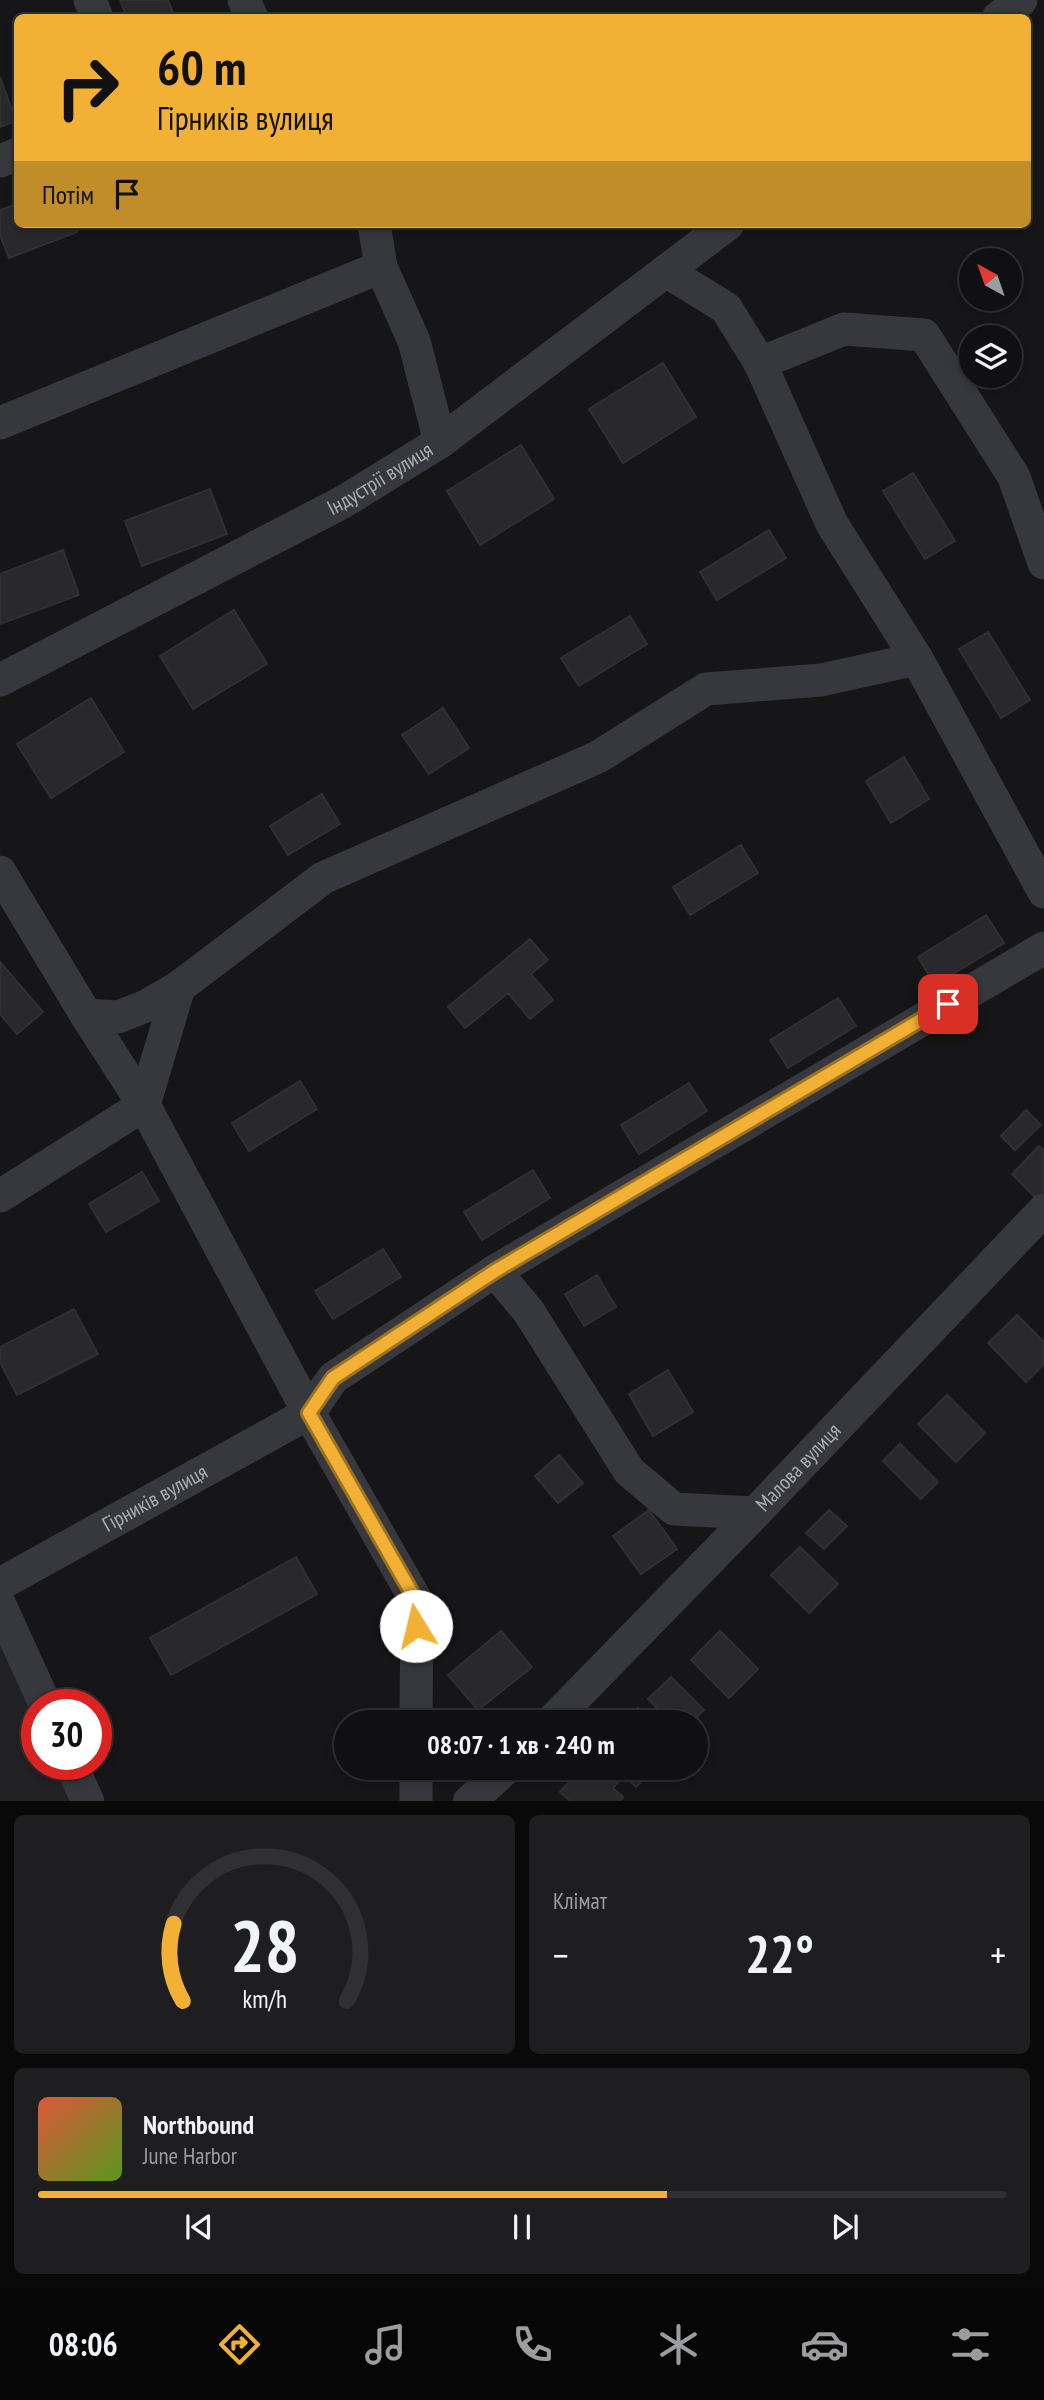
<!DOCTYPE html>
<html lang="uk">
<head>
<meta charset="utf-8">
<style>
  :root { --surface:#101012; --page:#1e1e20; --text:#f1f3f6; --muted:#9c9d9f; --line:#303032; --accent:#f2b134 }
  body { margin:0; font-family:"PT Sans Narrow",sans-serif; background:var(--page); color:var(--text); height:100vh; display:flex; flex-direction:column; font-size:26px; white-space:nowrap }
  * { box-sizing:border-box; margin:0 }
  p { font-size:23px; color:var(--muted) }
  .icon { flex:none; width:38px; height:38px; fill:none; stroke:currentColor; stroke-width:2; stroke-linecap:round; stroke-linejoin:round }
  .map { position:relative; height:1801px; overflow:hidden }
  .side { display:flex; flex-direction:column; gap:14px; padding:14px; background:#09090a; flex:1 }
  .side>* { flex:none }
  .top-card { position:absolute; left:14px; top:14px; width:1017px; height:214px; border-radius:10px; box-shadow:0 4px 10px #0003,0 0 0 2px var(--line); background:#f2b134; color:#111; overflow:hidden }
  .needle { width:46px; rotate:320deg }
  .tools { position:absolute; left:959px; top:248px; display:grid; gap:14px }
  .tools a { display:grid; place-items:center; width:63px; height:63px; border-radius:50%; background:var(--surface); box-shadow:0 4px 10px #0003,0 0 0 2px var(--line); font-size:35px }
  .speed { position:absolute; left:21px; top:1689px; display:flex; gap:14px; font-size:35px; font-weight:700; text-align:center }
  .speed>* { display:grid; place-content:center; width:91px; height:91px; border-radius:50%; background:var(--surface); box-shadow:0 4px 10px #0003,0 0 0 2px var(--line); line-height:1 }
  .speed .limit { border:10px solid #d22; background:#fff; color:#111 }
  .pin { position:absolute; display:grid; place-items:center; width:60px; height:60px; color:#fff; margin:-30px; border-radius:14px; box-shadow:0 4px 10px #0006 }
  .me { position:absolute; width:77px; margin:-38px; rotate:351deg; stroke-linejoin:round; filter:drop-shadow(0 0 5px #0008) }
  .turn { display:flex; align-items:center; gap:24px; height:147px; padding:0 28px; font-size:32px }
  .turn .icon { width:91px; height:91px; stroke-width:2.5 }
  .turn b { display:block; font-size:49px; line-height:60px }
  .then { display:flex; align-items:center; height:66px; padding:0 28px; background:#0003; gap:14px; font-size:26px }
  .big { font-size:52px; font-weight:700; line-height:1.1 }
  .side .tile { flex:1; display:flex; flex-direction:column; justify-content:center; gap:10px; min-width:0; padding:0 24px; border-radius:10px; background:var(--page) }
  .side .dial { align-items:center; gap:0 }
  .dial svg { height:182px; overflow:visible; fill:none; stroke:var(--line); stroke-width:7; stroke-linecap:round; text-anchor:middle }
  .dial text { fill:var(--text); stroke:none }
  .song { display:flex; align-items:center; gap:21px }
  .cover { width:84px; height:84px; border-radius:10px; background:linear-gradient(135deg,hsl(10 70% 55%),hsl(90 70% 35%)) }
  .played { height:7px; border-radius:4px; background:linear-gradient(90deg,var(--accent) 65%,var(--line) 65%) }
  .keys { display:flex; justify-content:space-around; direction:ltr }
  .heat { display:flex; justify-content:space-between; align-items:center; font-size:38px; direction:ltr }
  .side .tiles { flex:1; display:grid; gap:14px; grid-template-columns:1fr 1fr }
  .tile:last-child { grid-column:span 2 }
  .trip { position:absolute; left:334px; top:1710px; width:374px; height:70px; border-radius:35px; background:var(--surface); box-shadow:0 4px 10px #0003,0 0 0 2px var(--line); font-weight:700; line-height:70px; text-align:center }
  .tabs { display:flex; height:112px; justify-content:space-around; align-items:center; background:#060607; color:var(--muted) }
  .tabs .icon { width:49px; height:49px }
  .tabs .active { color:var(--accent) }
  .tabs b { font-size:32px; color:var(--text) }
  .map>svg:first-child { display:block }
</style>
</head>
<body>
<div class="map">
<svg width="1044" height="1802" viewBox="0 0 1044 1802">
  <rect width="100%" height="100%" fill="#161618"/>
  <!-- built -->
  <path fill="#222225" d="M0,1637L37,1711V1764H63L82,1801H0Z"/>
  <!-- building -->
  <path fill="#29292c" stroke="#303034" stroke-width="2" d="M120,0H168L175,18H127Z
    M0,77L16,121L0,127Z
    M18,204V224H74L77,232L9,258L0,235V210Z
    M663,363L696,417L623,463L589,409Z
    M521,445L554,499L480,545L447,491Z
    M913,473L955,541L925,559L883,491Z
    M210,489L227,534L142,566L125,521Z
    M769,530L786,558L717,600L700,572Z
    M63,550L79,595L0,624V574Z
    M234,610L267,664L193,709L160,656Z
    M630,616L647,644L579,686L561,658Z
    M988,632L1030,700L1001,718L959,649Z
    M91,698L124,752L51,798L17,744Z
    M443,708L469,748L429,774L402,735Z
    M904,757L929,799L891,823L866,781Z
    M322,794L340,824L288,855L270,826Z
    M741,845L758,873L690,915L673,887Z
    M986,915L1004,943L935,985L918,957Z
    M530,939L548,960L531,974L553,1000L530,1019L508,993L465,1028L448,1007Z
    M0,962L43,1012L17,1034L0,1014Z
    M838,998L856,1026L788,1068L770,1040Z
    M300,1081L317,1109L249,1151L232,1123Z
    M689,1083L707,1111L639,1154L621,1125Z
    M1026,1110L1041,1125L1015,1150L1001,1136Z
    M1039,1146L1044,1151V1192L1037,1199L1012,1174Z
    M533,1170L550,1198L482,1240L464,1212Z
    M142,1172L159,1201L106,1232L89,1204Z
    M383,1249L401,1277L333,1319L315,1291Z
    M597,1275L616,1307L584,1326L565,1294Z
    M74,1309L98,1354L17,1395L0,1362V1347Z
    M1017,1315L1044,1342V1364L1026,1382L988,1343Z
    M668,1370L693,1412L653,1436L629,1394Z
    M947,1395L985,1433L956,1462L918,1424Z
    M900,1444L938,1482L921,1499L883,1461Z
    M559,1455L583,1483L558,1503L535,1476Z
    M649,1510L677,1549L641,1574L613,1536Z
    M829,1510L847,1526L824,1549L806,1533Z
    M800,1547L838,1584L809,1613L771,1575Z
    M296,1557L317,1594L171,1675L150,1638Z
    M501,1631L532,1667L478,1710L448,1675Z
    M720,1631L758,1669L729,1698L691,1660Z
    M671,1677L704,1710L692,1722H671L648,1699Z
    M638,1708L652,1722H625Z
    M581,1768L588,1772L592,1768H604L619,1781L613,1788L623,1797L619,1802H571L560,1792Z
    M616,1768H655L636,1787Z"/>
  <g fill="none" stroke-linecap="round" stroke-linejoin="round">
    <!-- minor -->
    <g stroke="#37383d" stroke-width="33">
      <path d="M90,0L97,18"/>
      <path d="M244,0L252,18"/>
      <path d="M998,18L1021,0"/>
      <path d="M0,161L18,154"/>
      <path d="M374,224L381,267L414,341L440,442"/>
      <path d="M666,271L726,308L760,363L832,524L917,659L1044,892"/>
      <path d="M760,363L844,329L924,335L1014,477L1044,563"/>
      <path d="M0,423L381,267"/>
      <path id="s1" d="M0,680L343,502L440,442L728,224"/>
      <path d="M0,872L86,1015L144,1105L309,1413L417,1602L416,1722"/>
      <path d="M86,1015L118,1017L146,1006L179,987"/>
      <path d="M0,1196L144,1105L179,987L323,878L598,757L706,689L821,680L917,659"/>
      <path d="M495,1271L529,1312L629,1471L674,1509L755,1513"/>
      <path id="s2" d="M0,1584L309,1413L333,1378L495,1271L1044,948"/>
      <path d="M0,1605L45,1704"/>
      <path id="s3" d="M551,1722L755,1513L1044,1210"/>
      <path d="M71,1764L88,1802"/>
      <path d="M416,1802V1768"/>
      <path d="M469,1802L506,1768"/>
    </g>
  </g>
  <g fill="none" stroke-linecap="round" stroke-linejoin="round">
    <!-- route casing -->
    <g stroke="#9d7322" stroke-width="18">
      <path id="route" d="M416,1626L417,1602L309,1413L333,1378L495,1271L948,1004"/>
    </g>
    <!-- route -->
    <use href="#route" stroke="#f2b134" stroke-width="12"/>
  </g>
  <g text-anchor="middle" stroke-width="7" stroke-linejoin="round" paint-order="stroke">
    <!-- street labels -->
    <g font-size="21" fill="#a8adb8" stroke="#111113">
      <text dy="7" stroke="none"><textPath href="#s1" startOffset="430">Індустрії вулиця</textPath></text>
      <text dy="7" stroke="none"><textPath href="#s3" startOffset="355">Малова вулиця</textPath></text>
      <text dy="7" stroke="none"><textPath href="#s2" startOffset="177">Гірників вулиця</textPath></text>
    </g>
  </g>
</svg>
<div class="tools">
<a><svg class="needle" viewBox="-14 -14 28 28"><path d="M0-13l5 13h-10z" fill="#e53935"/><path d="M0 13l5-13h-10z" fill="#9c9d9f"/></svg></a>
<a><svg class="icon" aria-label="layers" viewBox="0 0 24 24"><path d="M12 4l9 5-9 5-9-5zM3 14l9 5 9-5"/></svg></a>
</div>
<div class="speed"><div class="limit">30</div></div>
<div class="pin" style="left:948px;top:1004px;background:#d93025"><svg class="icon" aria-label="arrive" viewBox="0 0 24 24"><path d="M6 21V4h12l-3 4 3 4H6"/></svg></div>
<svg class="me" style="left:416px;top:1626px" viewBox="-20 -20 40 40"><circle r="19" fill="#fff"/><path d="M0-13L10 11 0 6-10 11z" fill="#f2b134"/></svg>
<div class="trip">08:07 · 1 хв · 240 m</div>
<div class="top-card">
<div class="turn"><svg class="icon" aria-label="right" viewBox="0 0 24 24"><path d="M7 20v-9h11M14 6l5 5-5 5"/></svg><div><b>60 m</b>Гірників вулиця</div></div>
<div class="then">Потім<svg class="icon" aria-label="arrive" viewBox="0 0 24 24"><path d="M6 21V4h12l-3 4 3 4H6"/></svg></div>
</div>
</div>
<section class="side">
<div class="tiles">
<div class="tile dial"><svg viewBox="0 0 100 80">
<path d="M14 69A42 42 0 1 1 86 69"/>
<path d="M14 69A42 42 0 0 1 10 35" stroke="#f2b134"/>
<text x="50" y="56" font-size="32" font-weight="700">28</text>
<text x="50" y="72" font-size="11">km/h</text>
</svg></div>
<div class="tile"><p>Клімат</p>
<div class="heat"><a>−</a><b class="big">22°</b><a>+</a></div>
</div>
<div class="tile">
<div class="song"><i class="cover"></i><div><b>Northbound</b><p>June Harbor</p></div></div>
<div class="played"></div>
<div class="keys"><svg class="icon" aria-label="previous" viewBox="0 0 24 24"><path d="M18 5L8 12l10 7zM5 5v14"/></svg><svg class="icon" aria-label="pause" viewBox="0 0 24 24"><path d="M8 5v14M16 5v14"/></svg><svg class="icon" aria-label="next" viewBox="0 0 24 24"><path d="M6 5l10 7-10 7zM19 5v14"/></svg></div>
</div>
</div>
</section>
<nav class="tabs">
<b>08:06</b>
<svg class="icon active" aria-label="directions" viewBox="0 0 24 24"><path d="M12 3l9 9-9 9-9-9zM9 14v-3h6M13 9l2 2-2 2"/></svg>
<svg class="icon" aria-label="music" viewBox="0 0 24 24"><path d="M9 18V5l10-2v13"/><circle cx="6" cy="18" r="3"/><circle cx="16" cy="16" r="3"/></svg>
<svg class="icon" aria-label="phone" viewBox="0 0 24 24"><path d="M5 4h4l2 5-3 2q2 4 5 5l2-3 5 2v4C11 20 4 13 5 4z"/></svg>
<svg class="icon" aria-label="climate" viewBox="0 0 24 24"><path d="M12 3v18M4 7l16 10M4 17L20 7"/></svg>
<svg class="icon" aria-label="car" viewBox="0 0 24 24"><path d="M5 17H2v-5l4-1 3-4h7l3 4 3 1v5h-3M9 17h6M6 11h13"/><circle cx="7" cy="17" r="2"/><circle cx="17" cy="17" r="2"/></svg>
<svg class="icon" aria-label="filters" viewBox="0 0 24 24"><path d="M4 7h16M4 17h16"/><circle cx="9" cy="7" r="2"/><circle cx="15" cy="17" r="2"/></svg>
</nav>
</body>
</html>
